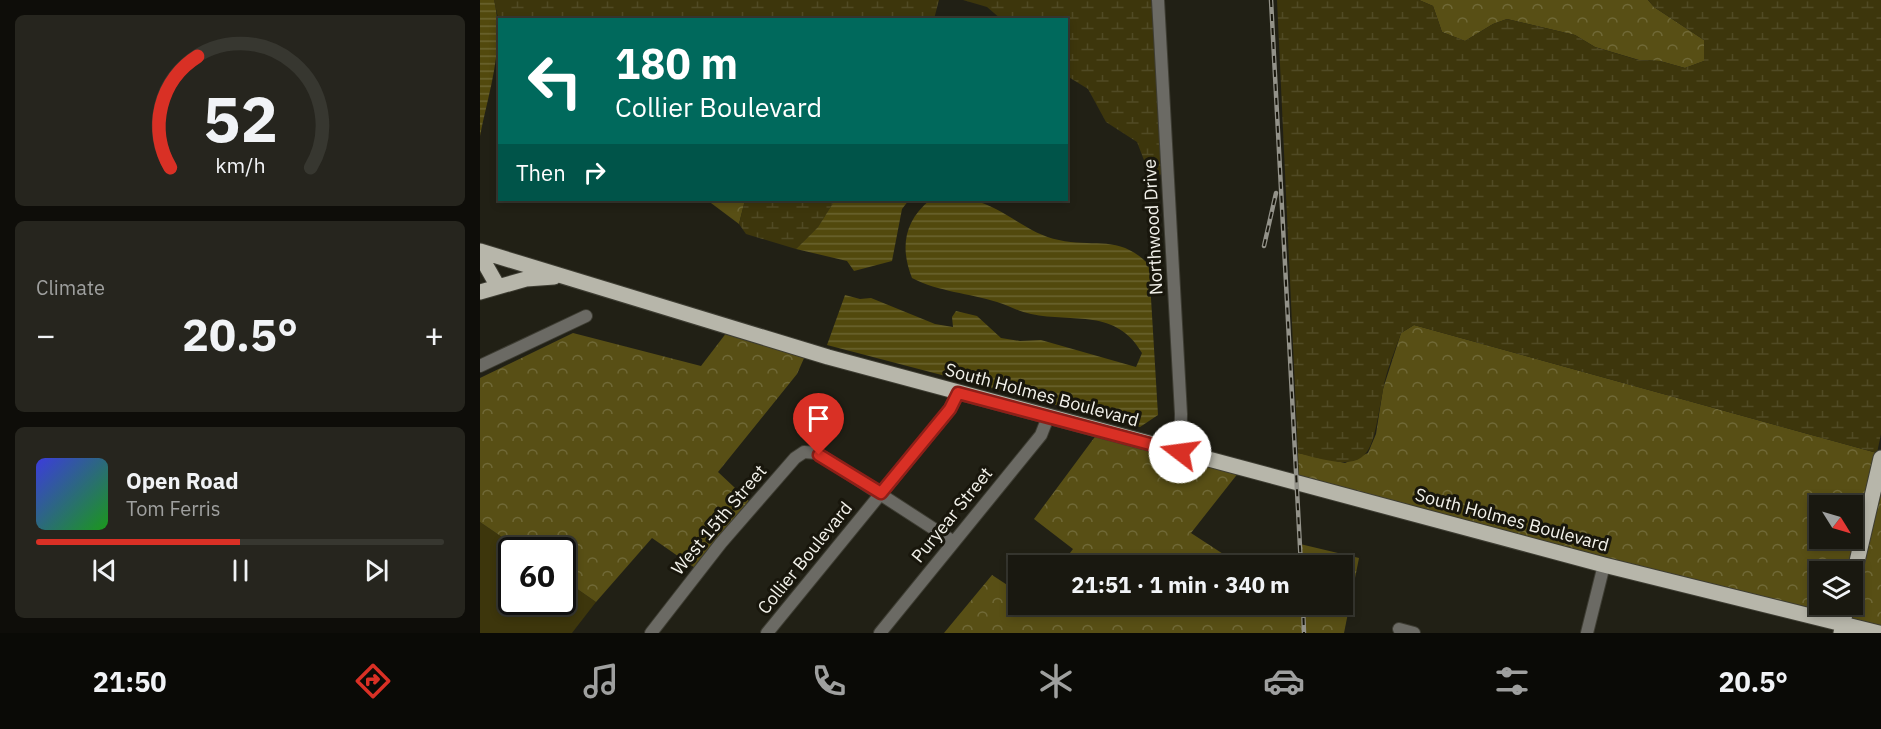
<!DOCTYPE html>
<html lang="en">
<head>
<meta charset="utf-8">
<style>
  :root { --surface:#191810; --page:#26251e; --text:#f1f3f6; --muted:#9fa09f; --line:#373730; --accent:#d93025 }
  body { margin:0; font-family:"IBM Plex Sans",sans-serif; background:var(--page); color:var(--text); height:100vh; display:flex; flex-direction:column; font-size:22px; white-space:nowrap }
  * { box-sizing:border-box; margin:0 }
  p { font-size:20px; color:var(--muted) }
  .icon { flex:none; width:33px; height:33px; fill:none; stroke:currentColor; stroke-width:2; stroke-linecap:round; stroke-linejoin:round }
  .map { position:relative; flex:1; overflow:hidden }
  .panel { display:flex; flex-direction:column; gap:15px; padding:15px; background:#0e0d09; width:480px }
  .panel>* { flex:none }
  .guide { position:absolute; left:18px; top:18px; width:570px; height:183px; border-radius:0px; box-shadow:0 3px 9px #0003,0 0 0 2px var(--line); background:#00695c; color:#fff; overflow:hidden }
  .needle { width:39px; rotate:127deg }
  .controls { position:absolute; left:1329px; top:495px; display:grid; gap:12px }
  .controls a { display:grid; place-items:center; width:54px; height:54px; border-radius:0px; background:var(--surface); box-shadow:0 3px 9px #0003,0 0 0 2px var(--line); font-size:30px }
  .speed { position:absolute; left:18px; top:537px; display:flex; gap:12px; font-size:30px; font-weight:700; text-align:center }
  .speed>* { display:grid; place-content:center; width:78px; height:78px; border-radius:50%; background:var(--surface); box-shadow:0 3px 9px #0003,0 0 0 2px var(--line); line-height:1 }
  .speed .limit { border:3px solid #111; border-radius:9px; background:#fff; color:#111 }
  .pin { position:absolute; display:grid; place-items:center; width:51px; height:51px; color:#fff; margin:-62px -26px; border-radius:50% 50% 50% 0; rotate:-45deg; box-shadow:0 0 6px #0007 }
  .pin .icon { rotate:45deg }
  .me { position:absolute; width:66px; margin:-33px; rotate:285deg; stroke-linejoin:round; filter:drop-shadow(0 0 4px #0008) }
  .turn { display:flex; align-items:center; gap:21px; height:126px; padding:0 18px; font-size:27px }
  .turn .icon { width:78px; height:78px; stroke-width:2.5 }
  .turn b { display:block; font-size:42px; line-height:51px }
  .then { display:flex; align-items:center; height:57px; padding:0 18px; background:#0003; gap:12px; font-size:22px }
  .big { font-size:45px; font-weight:700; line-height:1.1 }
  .panel .widget { flex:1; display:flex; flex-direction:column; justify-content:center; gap:9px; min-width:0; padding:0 21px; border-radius:9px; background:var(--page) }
  .panel .dial { align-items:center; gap:0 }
  .dial svg { height:156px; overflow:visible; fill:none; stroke:var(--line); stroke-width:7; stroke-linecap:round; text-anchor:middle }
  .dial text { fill:var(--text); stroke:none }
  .song { display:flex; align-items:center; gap:18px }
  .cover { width:72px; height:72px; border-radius:9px; background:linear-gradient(135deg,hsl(240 70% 55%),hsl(120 70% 35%)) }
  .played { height:6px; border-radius:3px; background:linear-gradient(90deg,var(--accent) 50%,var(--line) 50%) }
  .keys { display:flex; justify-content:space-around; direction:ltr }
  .heat { display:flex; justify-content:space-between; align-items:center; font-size:33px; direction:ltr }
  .trip { position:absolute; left:528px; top:555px; width:345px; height:60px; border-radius:0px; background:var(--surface); box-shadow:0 3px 9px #0003,0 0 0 2px var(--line); font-weight:700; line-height:60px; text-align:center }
  .dock { display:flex; height:96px; justify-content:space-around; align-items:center; background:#0a0a06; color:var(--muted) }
  .dock .icon { width:42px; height:42px }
  .dock .selected { color:var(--accent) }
  .dock b { font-size:27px; color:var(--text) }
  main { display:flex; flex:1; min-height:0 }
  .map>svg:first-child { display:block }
</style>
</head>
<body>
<main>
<section class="panel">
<div class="widget dial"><svg viewBox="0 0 100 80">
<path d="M14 69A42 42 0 1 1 86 69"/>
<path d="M14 69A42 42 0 0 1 28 12" stroke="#d93025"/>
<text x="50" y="56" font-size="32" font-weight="700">52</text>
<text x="50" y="72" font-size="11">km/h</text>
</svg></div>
<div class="widget"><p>Climate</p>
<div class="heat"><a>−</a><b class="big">20.5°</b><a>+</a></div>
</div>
<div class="widget">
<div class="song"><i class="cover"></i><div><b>Open Road</b><p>Tom Ferris</p></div></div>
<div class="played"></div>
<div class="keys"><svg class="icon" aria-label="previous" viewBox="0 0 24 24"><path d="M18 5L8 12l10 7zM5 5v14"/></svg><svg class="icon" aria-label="pause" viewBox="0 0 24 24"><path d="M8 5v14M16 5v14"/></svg><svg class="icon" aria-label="next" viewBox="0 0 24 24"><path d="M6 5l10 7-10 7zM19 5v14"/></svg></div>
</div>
</section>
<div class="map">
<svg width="1401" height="633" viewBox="0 0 1401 633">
  <defs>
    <pattern id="forest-crowns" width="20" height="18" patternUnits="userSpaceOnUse" patternTransform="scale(1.5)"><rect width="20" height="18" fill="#584f15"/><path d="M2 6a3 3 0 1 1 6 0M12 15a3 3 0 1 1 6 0" fill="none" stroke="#706937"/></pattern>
    <pattern id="wetland-marsh" width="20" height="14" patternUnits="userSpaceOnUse" patternTransform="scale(1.5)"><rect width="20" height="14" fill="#3d360c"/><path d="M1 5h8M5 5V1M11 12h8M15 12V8" fill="none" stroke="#504a24"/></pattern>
    <pattern id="water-rules" width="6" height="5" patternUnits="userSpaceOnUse" patternTransform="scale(1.5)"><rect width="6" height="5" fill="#52490d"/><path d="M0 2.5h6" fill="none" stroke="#6b6430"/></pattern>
  </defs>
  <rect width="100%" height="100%" fill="#212015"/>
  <!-- green -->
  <path fill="#3d360c" d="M0,522L41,550H32V602H82L83,579L116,602L92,633H0Z"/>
  <!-- forest -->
  <path fill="url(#forest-crowns)" fill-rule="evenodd" d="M939,0H1168L1174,7L1224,40V61L1205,68L1180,61L1159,60L1115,47L1095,35L1027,19L1013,24L985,41L962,32L953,6Z
    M227,200H265L259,224Z
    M934,325L1397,453L1370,571L1340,572V604L1362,605L1359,618L1125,560L819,479L818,453L865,463L888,453L896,434L903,389L921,333ZM1340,506H1372V538H1340Z
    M247,332L325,356L317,374L238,472L270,502L215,568L172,538L116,602L83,579L82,550H41L0,522V378L93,333L221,366Z
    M617,434L759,472L711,533L760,565H581L593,549L554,519Z
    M1401,481V629L1369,620Z
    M820,544L879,558L864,633H464L512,575L538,592V604H862V566L822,565Z"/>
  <!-- wetland -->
  <path fill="url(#wetland-marsh)" d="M14,0H459L454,19L20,20L19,22Z
    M483,0H674L683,175L669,173L657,142L626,122L608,89L587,76L586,20L521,19L507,7Z
    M797,0H939L953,6L962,32L985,41L1013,24L1027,19L1095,35L1115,47L1158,60L1180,61L1205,68L1224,61V40L1174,7L1168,0H1401V434L1397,453L934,325L921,333C915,351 906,371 903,390C890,458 894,475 818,453Z
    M265,200H355L338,227L316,249L266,234L259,224Z"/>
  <!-- water -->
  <path fill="url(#water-rules)" d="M0,0H14C25,46 9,90 0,136Z
    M355,200H429L422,209L412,261L374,271L367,261L316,249L338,227Z
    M450,200C463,199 479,197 492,200C524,207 547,234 579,240C615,248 640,234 669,265L678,415L660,427L347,345L365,295L380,299L391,298L455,324L473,327L472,317L476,311L497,316L521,338L540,341L561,340L656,367L662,353C636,308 594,323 551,314C539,312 528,305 517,302C489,293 459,292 432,278C420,248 424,221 450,200Z"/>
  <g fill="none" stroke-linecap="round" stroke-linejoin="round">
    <!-- minor casing -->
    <g stroke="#3e3d33" stroke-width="14">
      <path id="minor" d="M678,0L701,414L700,452
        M0,366L106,316
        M919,629L934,633
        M171,633L241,543L315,458L324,452L337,453L474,542
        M287,633L470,409L478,393
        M400,633L561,435L568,417
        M1107,633L1124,565"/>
    </g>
    <!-- major casing -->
    <g stroke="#3e3d33" stroke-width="17">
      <path id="major" d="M0,251L348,357L1124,565L1399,633
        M0,255L17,285
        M0,292L46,279L74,277
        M1372,583L1401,458
        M1361,633L1367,604"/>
    </g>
    <!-- minor -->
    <use href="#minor" stroke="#6b6a64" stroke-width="12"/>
    <!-- major -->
    <use href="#major" stroke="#b7b6aa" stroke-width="15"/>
    <!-- rail casing -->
    <g stroke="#939289" stroke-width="4.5">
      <path id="rail" d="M791,0L821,566
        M784,246L796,193
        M823,604L824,633"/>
    </g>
    <!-- rail -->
    <use href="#rail" stroke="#18160c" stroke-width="2" stroke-dasharray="7" stroke-linecap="butt"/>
  </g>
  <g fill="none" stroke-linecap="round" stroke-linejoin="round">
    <!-- route casing -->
    <g stroke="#8d1f18" stroke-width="15">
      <path id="route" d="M339,455L401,493L470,409L478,393L700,452"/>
    </g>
    <!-- route -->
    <use href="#route" stroke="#d93025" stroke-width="10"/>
  </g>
  <g text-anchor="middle" stroke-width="6" stroke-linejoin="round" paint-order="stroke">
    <!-- street labels -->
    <g font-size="18" fill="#f3f2eb" stroke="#18160c">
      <text transform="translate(673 227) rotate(-93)" y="6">Northwood Drive</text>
      <text transform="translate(562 395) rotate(15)" y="6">South Holmes Boulevard</text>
      <text transform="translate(472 515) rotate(-51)" y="6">Puryear Street</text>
      <text transform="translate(239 520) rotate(-50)" y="6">West 15th Street</text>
      <text transform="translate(1032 520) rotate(15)" y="6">South Holmes Boulevard</text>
      <text transform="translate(325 558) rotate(-51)" y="6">Collier Boulevard</text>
    </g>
  </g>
</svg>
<div class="controls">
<a><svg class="needle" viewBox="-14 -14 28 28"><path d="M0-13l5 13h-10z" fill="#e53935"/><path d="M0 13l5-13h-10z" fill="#9fa09f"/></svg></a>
<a><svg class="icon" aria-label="layers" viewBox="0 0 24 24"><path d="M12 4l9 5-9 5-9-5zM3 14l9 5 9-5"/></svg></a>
</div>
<div class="speed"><div class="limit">60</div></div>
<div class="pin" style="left:339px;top:455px;background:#d93025"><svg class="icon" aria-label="arrive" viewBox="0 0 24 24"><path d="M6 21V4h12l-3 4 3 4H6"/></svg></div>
<svg class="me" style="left:700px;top:452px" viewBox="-20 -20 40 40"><circle r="19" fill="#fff"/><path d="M0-13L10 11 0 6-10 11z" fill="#d93025"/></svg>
<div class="trip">21:51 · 1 min · 340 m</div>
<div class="guide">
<div class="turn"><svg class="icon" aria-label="left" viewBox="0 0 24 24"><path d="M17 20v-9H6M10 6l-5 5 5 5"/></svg><div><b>180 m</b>Collier Boulevard</div></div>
<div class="then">Then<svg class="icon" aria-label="right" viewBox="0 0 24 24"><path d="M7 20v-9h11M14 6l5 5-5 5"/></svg></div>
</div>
</div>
</main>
<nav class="dock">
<b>21:50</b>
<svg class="icon selected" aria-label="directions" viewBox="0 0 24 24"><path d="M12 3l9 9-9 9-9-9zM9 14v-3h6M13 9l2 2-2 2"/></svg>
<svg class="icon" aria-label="music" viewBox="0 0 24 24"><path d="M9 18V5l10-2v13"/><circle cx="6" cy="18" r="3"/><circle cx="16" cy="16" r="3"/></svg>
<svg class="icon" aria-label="phone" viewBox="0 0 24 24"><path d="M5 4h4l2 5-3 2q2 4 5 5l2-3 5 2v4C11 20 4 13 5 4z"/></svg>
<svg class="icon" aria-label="climate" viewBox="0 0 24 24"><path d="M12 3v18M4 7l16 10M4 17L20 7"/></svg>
<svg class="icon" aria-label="car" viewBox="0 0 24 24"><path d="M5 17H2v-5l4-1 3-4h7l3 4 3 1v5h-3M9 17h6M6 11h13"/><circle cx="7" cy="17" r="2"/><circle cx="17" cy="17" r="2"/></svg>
<svg class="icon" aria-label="filters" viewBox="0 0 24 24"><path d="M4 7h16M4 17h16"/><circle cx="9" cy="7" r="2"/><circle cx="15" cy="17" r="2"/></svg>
<b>20.5°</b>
</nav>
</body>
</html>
